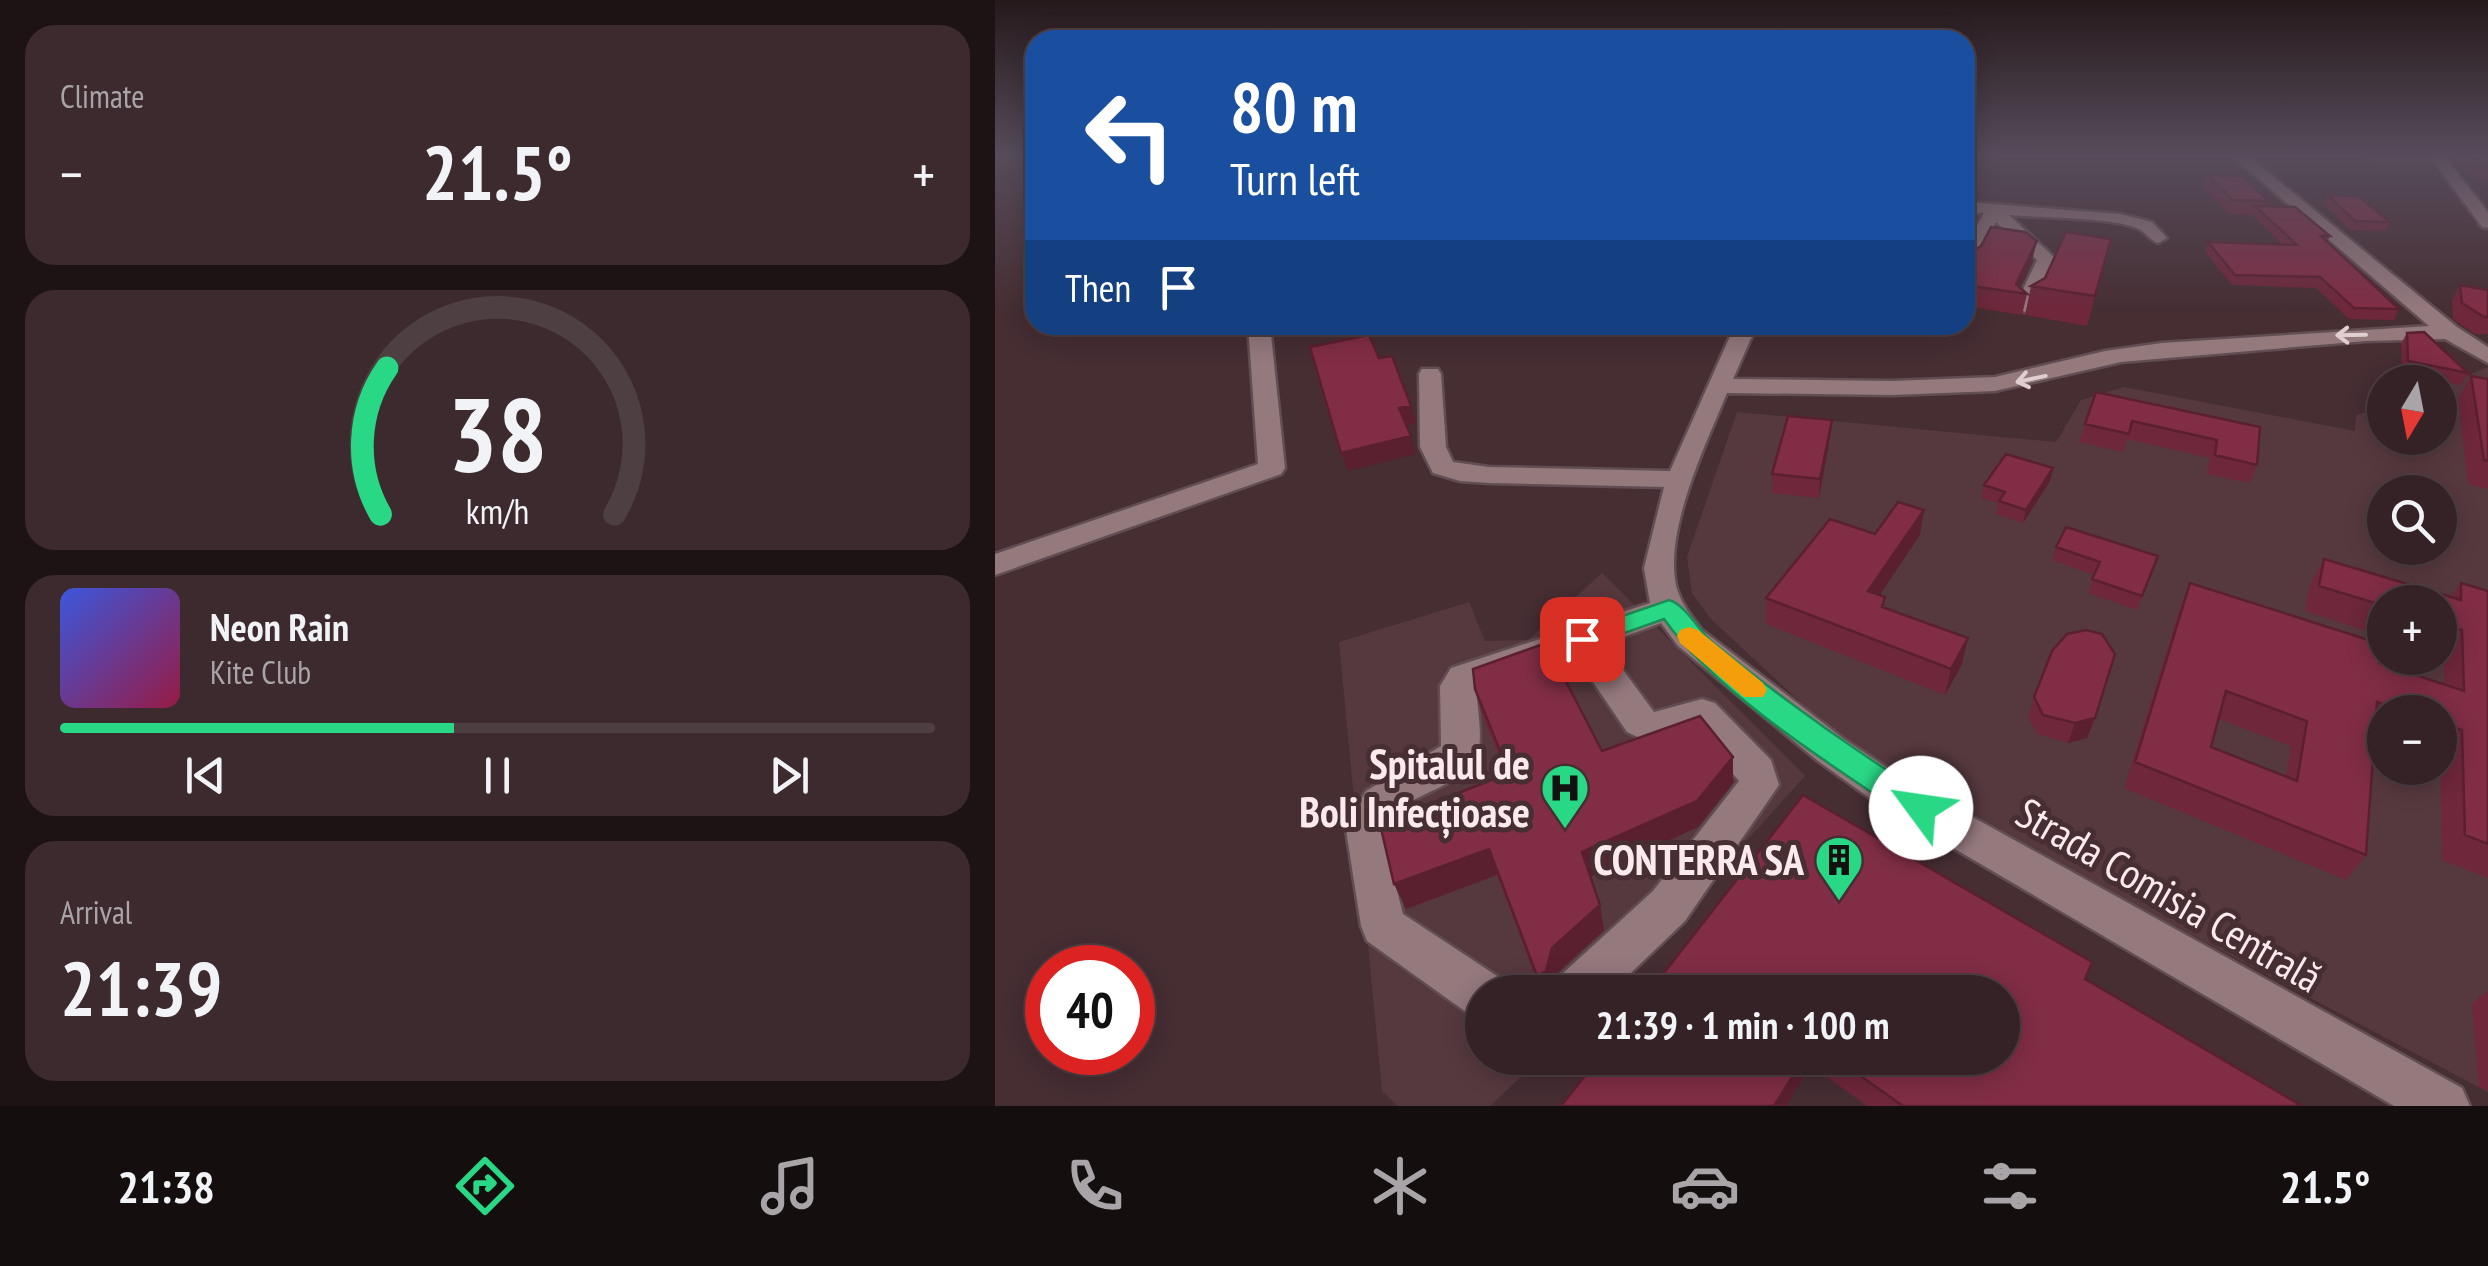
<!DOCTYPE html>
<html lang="en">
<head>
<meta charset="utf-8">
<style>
  :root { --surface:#342226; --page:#3c2a2e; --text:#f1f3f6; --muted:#a9a4a7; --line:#4e3f43; --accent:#29d885 }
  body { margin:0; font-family:"PT Sans Narrow",sans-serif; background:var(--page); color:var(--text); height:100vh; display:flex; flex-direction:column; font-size:38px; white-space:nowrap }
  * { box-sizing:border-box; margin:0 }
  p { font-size:32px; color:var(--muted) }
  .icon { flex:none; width:55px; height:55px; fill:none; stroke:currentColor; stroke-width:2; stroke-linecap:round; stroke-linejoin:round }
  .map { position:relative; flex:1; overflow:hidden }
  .details { display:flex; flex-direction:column; gap:25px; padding:25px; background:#1d1315; width:995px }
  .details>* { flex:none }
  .banner { position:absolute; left:30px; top:30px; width:950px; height:305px; border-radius:30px; box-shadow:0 5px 25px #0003,0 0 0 2px var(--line); background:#1a4fa0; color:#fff; overflow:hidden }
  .needle { width:65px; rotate:190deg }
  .controls { position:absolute; left:1372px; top:365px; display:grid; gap:20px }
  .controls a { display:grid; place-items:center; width:90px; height:90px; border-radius:50%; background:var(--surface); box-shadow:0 5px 25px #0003,0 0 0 2px var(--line); font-size:50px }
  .speed { position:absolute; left:30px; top:945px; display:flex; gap:20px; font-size:50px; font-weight:700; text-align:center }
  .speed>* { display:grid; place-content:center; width:130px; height:130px; border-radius:50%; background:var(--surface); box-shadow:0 5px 25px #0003,0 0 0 2px var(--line); line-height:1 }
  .speed .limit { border:15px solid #d22; background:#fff; color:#111 }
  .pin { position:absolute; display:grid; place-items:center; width:85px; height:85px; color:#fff; margin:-42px; border-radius:20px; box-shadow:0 5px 15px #0006 }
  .me { position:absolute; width:110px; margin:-55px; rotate:301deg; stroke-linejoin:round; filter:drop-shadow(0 0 8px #0008) }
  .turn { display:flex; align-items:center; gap:35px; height:210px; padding:0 40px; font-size:45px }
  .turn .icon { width:130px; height:130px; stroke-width:2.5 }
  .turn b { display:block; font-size:70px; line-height:85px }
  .then { display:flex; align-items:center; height:95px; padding:0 40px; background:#0003; gap:20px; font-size:38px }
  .big { font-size:75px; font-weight:800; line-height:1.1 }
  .details .card { flex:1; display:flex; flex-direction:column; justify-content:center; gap:15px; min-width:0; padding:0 35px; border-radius:30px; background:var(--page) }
  .details .dial { align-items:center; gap:0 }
  .dial svg { height:260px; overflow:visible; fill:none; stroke:var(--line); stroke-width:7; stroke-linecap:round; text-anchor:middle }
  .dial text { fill:var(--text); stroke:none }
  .song { display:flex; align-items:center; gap:30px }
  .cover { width:120px; height:120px; border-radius:15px; background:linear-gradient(135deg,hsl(230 70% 55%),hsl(340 70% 35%)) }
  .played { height:10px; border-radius:5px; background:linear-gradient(90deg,var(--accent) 45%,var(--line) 45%) }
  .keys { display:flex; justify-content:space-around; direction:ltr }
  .heat { display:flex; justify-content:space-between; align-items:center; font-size:55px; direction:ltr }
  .trip { position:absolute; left:470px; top:975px; width:555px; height:100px; border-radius:50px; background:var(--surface); box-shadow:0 5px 25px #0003,0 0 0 2px var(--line); font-weight:800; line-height:100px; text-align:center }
  .tab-bar { display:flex; height:160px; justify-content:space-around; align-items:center; background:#150e0f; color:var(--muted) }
  .tab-bar .icon { width:70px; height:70px }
  .tab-bar .current { color:var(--accent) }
  .tab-bar b { font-size:45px; color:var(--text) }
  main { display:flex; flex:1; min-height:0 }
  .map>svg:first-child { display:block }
</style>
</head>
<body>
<main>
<section class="details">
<div class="card"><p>Climate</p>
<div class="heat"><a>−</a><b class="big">21.5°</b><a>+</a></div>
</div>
<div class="card dial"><svg viewBox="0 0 100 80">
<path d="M14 69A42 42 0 1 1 86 69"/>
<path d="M14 69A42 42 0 0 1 16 24" stroke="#29d885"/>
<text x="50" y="56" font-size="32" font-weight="700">38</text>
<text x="50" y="72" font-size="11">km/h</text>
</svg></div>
<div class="card">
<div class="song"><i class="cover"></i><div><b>Neon Rain</b><p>Kite Club</p></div></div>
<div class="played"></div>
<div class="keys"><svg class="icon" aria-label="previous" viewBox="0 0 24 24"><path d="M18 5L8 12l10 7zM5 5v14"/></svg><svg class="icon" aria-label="pause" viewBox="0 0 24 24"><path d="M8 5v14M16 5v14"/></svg><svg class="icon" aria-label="next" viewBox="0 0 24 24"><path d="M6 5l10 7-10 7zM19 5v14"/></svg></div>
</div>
<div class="card"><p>Arrival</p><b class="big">21:39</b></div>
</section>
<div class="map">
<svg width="1493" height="1106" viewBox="0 0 1493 1106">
  <rect width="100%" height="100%" fill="#462e33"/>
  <!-- built -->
  <path fill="#56393f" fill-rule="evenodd" d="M1493,367V1092L1153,912L845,739L717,620L697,593L692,557L742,412L1061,442L1086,400L1129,387L1360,431L1361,415L1390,406V438H1445V387ZM1390,492H1445V548H1390ZM1390,602H1445V658H1390ZM1390,712H1445V768H1390Z
    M607,573L810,776L616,992H488V1058H546L495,1106H403L387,1091L344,642L474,602L490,641L533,640Z"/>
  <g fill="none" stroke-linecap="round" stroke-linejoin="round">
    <!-- minor casing -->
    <g stroke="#614d52" stroke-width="5">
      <path id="minor" d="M1237,156H1253L1462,327L1493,347V363L1450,339L1371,341L1126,362L1000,391L897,395L732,393C711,444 667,534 682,589C687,605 697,617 707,630L849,739L911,780L1467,1088L1475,1106H1399L883,804L823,761L683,646L666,623L609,644L659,712L707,699L720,703L776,760L784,785L690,921L616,992H560L566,975L658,891L744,781L700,729L655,743L632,732L579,654L481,686C482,706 487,730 484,749C478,790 396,793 392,829C389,850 403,891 408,914L505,978L511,992H488V1018L471,1012L372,941L366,926L351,830L356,815L371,791L446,746L445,686L456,668L655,603L649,568L669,487L494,483L465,481L438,473L425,447L424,374L427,369H443L446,374L451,447L458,462L494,467L675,471L740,325H762L738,379L897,381L1000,377L1110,351L1167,343L1434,326Z
        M1435,156H1449L1493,212V228L1487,227Z
        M970,202L1125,214L1157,222L1172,238L1163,243C1154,240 1152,233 1144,229C1120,217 1043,218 1014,215L1061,259L1040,306L1030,312L1020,306L1042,260L1001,222L979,264L970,270V248L989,213L970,212Z
        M253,325H275L290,468L286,474L0,575V554L263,464Z"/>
    </g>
    <!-- minor -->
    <use href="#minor" fill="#94797d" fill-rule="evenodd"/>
  </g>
  <!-- wall -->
  <path fill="#6e273b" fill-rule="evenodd" d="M1315,156H1441L1437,165Z
    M1453,156H1493V180L1481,179Z
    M1213,175L1274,201L1272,206L1335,236L1332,242L1404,309L1399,320L1354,319L1321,288L1237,285L1210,252L1213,242L1287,244L1257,215L1233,214L1209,188Z
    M1333,195L1395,222L1390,231L1355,230L1329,204Z
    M1116,239L1092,326L1030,315L1036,286Z
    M970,251L973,254L1037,261L1025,287L1032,294L1027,315L970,306Z
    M1465,285L1493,290V334H1480L1458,319L1457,300Z
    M1412,333L1473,373L1466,385L1407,373L1406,344Z
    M1476,376L1493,379V489L1473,484L1463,399Z
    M1101,392L1265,427L1262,465L1254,483L1212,474L1215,458L1132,439L1128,452L1084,442Z
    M835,438L824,498L777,493V474Z
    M1055,481L1028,523L1001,514L1003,503L986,498L989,485Z
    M880,534L925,535L884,595L890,597L888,607L967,664L950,695L771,624V598Z
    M1061,547L1163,556L1142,610L1093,593L1099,575L1057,560Z
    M1329,559L1456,597L1466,583L1493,591V878L1447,860L1445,712H1390V736L1380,733L1371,855L1351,880L1129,788L1185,608L1195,583L1384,663L1449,684V656L1445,655V602H1390V637L1310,611L1315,584ZM1224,719L1296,746L1291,776L1216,747Z
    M1072,634L1092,738L1073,743L1042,734L1033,717L1039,697Z
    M480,689L607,751L738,757V783L703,827L595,876L609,930L563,972L559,992H546L502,875L411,909L511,774L487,715Z
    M1090,979L1307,1106H872L816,1065L791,1106H566L604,1058H1008Z
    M1493,990V1091L1484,1087L1477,1004Z"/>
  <!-- shaded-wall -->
  <path fill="#5a2030" d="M1042,241L1037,261L1022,292L1021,284Z
    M416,406L421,423L409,426L404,408Z
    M837,420L835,438L824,498L825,479Z
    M416,436L421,454L353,471L346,453Z
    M1058,468L1055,481L1028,523L1031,510Z
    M929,510L925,535L870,617L873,591Z
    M973,638L967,664L950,695L956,669Z
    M1100,718L1092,738L1073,743L1080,723Z
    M738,757V783L703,827L592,878L587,852Z
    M494,849L502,875L411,909L399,884Z
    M605,905L609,930L563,972L559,992H547L542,976L557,948Z
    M809,1058H817L816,1065L791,1106H779Z"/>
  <!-- building -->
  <path fill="#802d45" stroke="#5a2030" stroke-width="2.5" fill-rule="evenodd" d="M1476,156H1493V166L1488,165Z
    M1213,175L1247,176L1274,201L1238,200Z
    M1333,195L1363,196L1395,222L1360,221Z
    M1260,206L1300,207L1335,236H1326L1404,309L1359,308L1325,277L1240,275L1213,242L1302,245Z
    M996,227L1030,232L1042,241L1021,284L1032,294L970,285V251L973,254L986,246Z
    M1071,232L1116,239L1100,296L1036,286L1050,278Z
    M1465,285L1493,290V317H1489L1467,303Z
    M1429,332L1473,373L1413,361L1412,333Z
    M374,335L384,358L397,356L416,406L404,408L416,436L346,453L315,347Z
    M1476,376L1493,379V461L1489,460Z
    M1101,392L1265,427L1262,465L1220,455L1222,440L1137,421L1134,434L1090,424Z
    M793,416L837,420L825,479L777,474Z
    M1011,454L1058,468L1031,510L1004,501L1010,492L989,485Z
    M903,502L929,510L873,591L890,597L887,607L973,638L956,669L771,598L835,519L880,534Z
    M1071,527L1163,556L1147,596L1097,579L1105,562L1061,547Z
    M1329,559L1466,600V583L1493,591V844L1470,835L1467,730L1445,723V712H1414L1382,702L1371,855L1140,762L1195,583L1386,644L1384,663L1469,691L1467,630L1445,624V602H1390V606L1324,586ZM1231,691L1312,721L1302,781L1216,747Z
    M1091,630L1107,634L1120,654L1100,718L1080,723L1048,715L1039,697L1057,651L1072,634Z
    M551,643L607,751L705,716L738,757L702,801L587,852L605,905L557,948L551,971L542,976L494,849L399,884L385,824L514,773L480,689L478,669Z
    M808,795L1097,962L1090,979L1307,1106H908L840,1058H1008V992H654Z
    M604,1058H809L779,1106H566Z"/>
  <!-- one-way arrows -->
  <defs><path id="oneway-shaft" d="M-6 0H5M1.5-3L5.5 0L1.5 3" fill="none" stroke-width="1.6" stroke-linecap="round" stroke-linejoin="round" transform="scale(2.5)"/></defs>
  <g stroke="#e0ced1">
    <use href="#oneway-shaft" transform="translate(1356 335) rotate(179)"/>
    <use href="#oneway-shaft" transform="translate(1036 379) rotate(168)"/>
  </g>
  <!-- sky -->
  <linearGradient id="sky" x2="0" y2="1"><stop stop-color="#26191c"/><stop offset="0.5" stop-color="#574c5b"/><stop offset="1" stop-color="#574c5b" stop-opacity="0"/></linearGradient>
  <rect width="1493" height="311" fill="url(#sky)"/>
  <!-- route -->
  <path fill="#29d885" stroke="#1b8c56" stroke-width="2.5" d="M674,600C691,605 703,630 717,642C787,699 860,751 937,799L941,808L937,818L926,822L915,818C839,767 721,693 669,619L587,648L578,646L574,639L578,633Z"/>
  <!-- slow -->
  <path fill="#f59e0b" d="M694,627L703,630L768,683L772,690L768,697H749L685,643L682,636L685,630Z"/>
  <!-- icons -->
  <defs>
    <g id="hospital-pin" transform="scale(2.5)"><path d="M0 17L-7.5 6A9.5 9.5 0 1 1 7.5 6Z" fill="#29d885" stroke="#462e33"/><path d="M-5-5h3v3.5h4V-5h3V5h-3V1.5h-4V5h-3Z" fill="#111"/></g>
    <g id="building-pin" transform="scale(2.5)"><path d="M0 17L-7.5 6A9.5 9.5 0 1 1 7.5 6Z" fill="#29d885" stroke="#462e33"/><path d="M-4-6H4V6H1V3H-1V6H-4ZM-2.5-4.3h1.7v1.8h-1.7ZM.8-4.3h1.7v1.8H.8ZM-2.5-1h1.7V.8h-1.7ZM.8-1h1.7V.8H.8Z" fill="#111"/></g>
  </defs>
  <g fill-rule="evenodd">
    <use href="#hospital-pin" x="570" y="788"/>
    <use href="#building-pin" x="844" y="860"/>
  </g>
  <g text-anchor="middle" stroke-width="10" stroke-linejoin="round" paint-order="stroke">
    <!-- near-poi labels -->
    <g font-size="42" font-weight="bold" fill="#faeaed" stroke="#462e33" text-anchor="end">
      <text x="535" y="779">Spitalul de<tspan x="535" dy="48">Boli Infecțioase</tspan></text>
      <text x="809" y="875">CONTERRA SA</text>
    </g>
    <!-- near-street labels -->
    <g font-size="42" fill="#faeaed" stroke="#462e33">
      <text transform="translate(1174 895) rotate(30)" y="15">Strada Comisia Centrală</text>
    </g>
  </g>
</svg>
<div class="controls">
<a><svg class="needle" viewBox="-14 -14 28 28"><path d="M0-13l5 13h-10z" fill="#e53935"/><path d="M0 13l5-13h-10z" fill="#a9a4a7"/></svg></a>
<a><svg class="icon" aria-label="search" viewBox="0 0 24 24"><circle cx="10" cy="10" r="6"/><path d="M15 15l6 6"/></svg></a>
<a>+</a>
<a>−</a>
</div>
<div class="speed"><div class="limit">40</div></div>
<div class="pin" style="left:587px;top:639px;background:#d93025"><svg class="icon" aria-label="arrive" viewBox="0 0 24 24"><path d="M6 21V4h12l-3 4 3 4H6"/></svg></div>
<svg class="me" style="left:926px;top:808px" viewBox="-20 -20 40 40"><circle r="19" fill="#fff"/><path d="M0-13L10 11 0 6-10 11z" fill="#29d885"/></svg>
<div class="trip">21:39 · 1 min · 100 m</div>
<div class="banner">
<div class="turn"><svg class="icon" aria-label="left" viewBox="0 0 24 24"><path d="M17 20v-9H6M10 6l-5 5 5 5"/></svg><div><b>80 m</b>Turn left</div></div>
<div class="then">Then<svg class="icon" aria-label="arrive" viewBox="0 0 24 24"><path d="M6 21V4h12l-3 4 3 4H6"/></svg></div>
</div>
</div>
</main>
<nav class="tab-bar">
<b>21:38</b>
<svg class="icon current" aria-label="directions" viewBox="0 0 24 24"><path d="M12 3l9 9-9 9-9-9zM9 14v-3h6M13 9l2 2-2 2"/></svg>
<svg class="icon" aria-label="music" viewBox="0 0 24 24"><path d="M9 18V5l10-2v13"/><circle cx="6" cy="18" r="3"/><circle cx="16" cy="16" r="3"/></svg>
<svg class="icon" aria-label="phone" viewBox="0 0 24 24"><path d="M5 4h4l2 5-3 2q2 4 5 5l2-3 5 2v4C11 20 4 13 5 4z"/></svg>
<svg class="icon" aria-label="climate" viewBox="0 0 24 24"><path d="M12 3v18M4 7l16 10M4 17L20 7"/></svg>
<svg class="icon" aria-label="car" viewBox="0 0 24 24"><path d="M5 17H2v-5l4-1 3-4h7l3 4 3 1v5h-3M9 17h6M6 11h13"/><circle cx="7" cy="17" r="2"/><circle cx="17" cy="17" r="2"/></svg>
<svg class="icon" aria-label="filters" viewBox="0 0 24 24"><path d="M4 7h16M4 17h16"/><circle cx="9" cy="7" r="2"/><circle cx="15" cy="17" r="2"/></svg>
<b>21.5°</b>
</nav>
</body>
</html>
